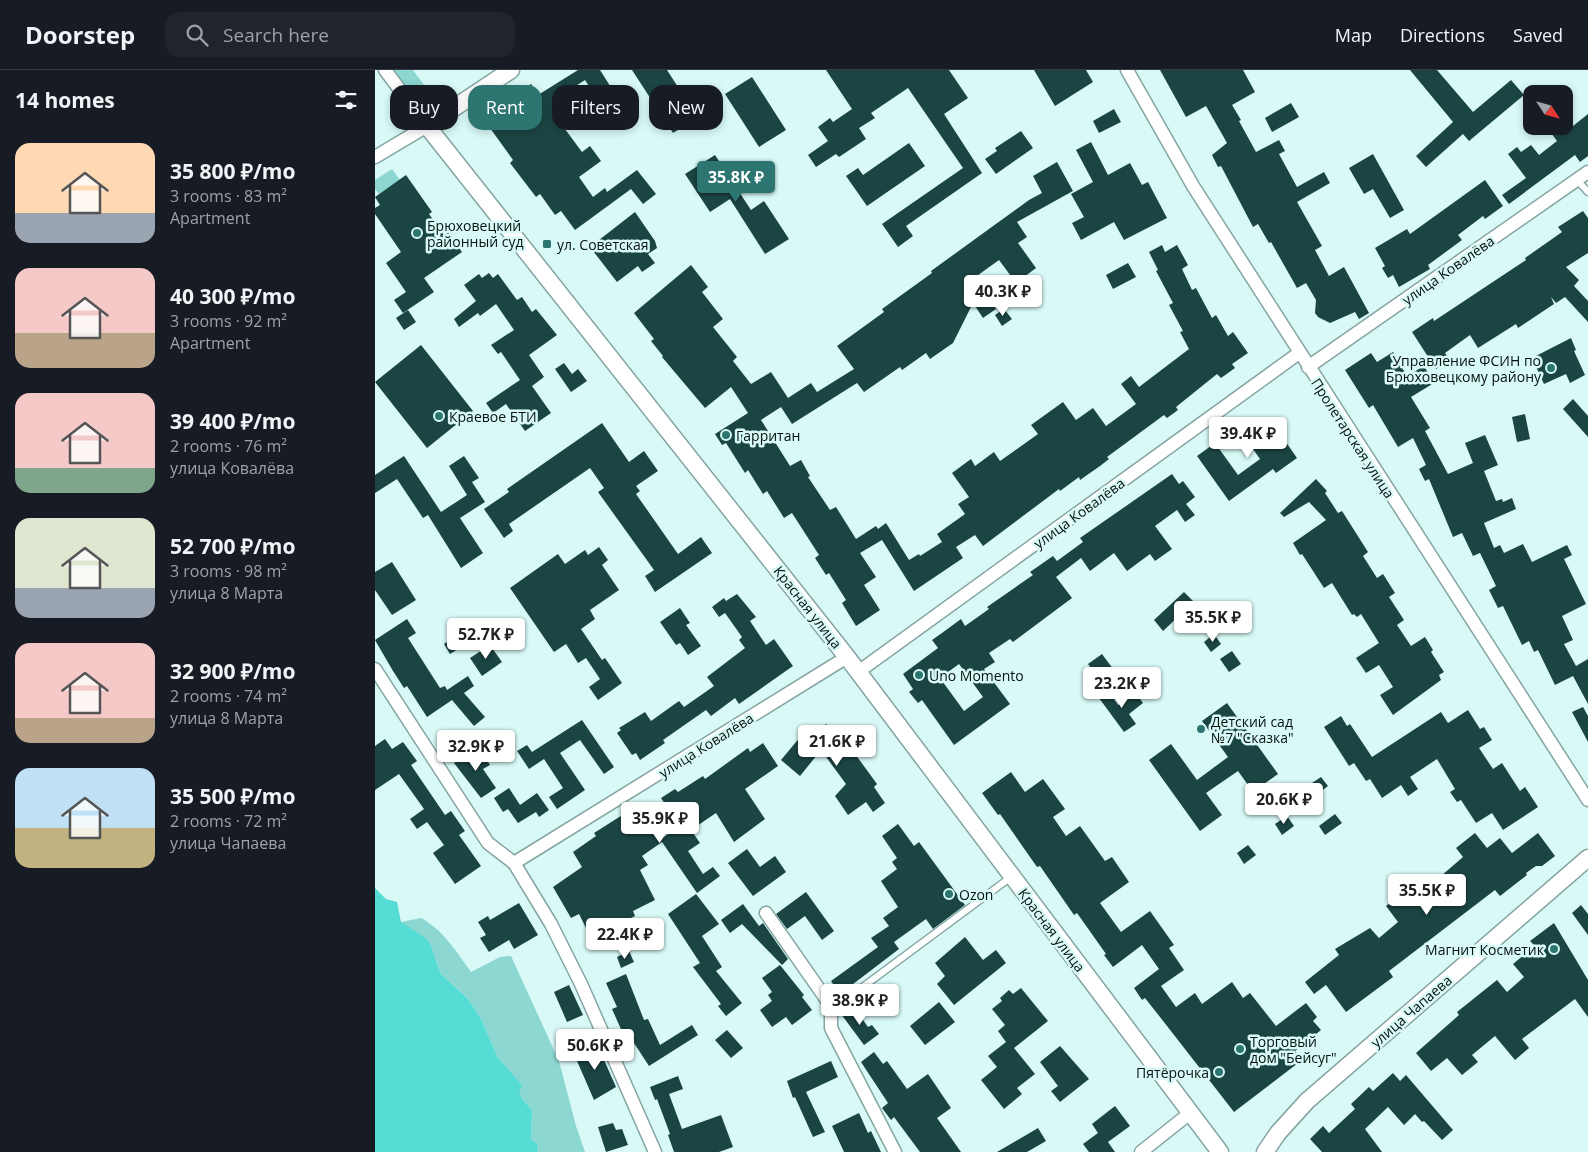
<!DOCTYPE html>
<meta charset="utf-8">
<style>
:root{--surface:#171b24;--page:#20242c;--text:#f1f3f6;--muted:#9ea1a6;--line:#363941;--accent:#2c7571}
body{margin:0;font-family:"Open Sans",sans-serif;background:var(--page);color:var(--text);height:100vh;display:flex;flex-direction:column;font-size:19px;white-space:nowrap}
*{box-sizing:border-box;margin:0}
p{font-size:16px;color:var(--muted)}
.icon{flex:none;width:28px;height:28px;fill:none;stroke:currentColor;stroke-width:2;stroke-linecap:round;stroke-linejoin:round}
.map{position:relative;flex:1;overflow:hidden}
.details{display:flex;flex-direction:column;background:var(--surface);width:375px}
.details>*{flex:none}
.top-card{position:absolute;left:15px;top:15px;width:475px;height:45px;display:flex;gap:10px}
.needle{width:32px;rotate:126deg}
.controls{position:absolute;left:1148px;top:15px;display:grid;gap:10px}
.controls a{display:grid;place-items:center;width:50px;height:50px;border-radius:10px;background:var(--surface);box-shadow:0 2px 8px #0003;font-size:25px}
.price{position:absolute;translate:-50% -42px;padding:0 11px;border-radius:5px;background:#fff;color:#222;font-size:16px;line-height:32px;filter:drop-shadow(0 1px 2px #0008)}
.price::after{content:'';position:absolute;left:50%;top:30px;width:15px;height:11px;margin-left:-8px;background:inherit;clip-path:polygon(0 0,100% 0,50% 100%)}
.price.selected{background:var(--accent);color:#fff}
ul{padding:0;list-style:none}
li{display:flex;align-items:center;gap:15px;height:125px;padding:0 15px}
li span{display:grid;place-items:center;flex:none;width:140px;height:100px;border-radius:15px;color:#555}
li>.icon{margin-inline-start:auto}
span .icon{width:60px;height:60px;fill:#fffc;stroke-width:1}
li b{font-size:21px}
h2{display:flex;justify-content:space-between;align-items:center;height:60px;padding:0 15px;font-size:21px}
.chip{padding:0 18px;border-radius:15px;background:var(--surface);box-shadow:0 2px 8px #0003;font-size:18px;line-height:45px}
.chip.selected{background:var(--accent);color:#fff}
header{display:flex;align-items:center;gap:30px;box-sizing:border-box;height:70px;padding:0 25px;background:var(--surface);border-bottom:1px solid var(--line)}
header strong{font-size:24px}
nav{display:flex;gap:28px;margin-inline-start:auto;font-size:18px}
.search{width:350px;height:45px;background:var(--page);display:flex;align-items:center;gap:12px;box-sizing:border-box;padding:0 18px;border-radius:15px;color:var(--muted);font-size:19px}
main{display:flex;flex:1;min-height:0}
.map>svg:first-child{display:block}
.green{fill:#8cd7d2}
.water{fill:#55dcd5}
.building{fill:#1b4543;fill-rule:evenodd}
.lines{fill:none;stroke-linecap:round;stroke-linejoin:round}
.service-casing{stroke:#85a5a2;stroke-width:9}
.minor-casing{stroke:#85a5a2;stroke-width:15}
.tertiary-casing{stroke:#85a5a2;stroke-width:19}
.service{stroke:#fff;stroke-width:6}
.minor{stroke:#fff;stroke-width:12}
.tertiary{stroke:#fff;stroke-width:16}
.poi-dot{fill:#2c7571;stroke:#d8f9f6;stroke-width:2}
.labels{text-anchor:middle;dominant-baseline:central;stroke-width:5;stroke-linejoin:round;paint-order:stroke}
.poi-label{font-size:14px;fill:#061111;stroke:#d8f9f6;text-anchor:start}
.street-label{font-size:14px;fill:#061111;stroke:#d8f9f6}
</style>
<header>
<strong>Doorstep</strong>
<div class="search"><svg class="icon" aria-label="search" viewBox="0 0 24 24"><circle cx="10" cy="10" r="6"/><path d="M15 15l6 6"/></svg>Search here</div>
<nav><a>Map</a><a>Directions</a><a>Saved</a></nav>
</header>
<main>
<section class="details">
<h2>14 homes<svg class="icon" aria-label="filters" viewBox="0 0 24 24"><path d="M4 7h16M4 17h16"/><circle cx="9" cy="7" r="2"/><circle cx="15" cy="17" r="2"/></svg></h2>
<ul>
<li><span style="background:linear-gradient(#ffd9b3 70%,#9aa5b1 0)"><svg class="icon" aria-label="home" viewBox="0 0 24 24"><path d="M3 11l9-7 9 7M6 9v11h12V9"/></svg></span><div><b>35 800 ₽/mo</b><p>3 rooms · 83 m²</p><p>Apartment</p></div></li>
<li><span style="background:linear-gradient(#f6c9c9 65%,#b9a48a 0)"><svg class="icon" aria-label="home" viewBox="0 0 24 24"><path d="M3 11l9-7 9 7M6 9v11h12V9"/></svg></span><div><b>40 300 ₽/mo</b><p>3 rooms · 92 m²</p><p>Apartment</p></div></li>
<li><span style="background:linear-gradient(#f6c9c9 75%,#7fa58c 0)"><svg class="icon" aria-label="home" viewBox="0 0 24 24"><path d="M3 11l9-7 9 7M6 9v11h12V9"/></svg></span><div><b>39 400 ₽/mo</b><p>2 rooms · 76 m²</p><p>улица Ковалёва</p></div></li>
<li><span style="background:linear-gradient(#dfe7d0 70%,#9aa5b1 0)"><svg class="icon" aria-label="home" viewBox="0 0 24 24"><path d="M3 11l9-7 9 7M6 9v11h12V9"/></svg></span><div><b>52 700 ₽/mo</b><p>3 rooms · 98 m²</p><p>улица 8 Марта</p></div></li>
<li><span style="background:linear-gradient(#f6c9c9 75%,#b9a48a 0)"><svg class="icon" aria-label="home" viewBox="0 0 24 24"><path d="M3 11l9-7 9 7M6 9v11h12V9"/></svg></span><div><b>32 900 ₽/mo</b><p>2 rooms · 74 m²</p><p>улица 8 Марта</p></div></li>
<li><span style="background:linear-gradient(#bfe0f5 60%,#c2b280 0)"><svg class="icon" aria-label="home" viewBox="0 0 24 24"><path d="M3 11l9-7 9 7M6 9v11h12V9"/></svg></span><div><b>35 500 ₽/mo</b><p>2 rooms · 72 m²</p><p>улица Чапаева</p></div></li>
</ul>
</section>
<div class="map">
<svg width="1213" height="1082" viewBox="0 0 1213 1082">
<rect width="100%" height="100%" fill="#d8f9f6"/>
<!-- green -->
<g class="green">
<polygon points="18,0 38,0 57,26 45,36"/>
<polygon points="17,99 25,110 4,124 0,119 0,110"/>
<path d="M 46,848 C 68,860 81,881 96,902 L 125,887 L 136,886 L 184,991 L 201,1056 L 210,1082 L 163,1082 L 162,1074 L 156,1069 L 157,1040 L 147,1029 L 143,1021 L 146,1015 L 123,988 L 106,949 L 93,929 L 66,904 L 61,890 L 26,852 Z"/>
</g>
<!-- water -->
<polygon class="water" points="0,818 11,829 22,832 26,852 49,867 55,874 66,904 93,929 106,949 123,988 147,1015 144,1021 147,1029 157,1040 156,1069 162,1074 163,1082 0,1082"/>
<!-- building -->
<g class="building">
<polygon points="203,0 225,0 242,27 246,24 252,34 230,48 223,37 226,35 210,10 182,28 196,48 187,55 207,82 215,76 226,91 204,107 218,127 230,118 232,122 262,100 281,124 268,134 256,119 200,160 186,141 180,145 165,124 161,127 135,93 138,90 115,58 125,52 121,47 135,37 131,31 156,14 163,25"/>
<polygon points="257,0 292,0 323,48 298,63"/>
<polygon points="451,0 574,0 593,28 569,44 607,103 531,156 538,166 523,177 507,154 588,98 533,18 496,43 500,48 484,58 491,69 464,87 461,84 441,97 433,85 453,71 443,57 455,48 458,52 477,39"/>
<polygon points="659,0 711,0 718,12 680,36"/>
<polygon points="785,0 868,0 880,22 857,35 866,50 864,51 881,82 904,70 910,81 904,84 922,117 949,102 955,113 922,132 947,176 940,180 954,206 969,197 994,243 984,249 980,242 955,253 943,247 940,243 941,230 931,213 922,218 896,172 894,173 883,154 878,157 846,96 843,97 837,85 852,73 831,36 811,47"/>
<polygon points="1035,0 1062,0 1098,42 1136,10 1149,25 1094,71 1088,64 1051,97 1041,86 1078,52"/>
<polygon points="377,7 411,60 384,77 350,24"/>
<polygon points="916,33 924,47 897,62 890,48"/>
<polygon points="739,39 746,52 724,63 718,51"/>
<polygon points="1213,44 1213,86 1205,92 1200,85 1134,134 1127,125 1151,108 1133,84 1142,77 1146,82 1156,75 1164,85 1182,71 1171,56 1189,56 1189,45 1198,56"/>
<polygon points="646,61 658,78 621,104 610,89 622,81 620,78"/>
<polygon points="716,72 733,105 755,93 767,115 773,112 792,148 749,170 739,152 706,170 697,153 709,147 696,124 718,112 701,80"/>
<polygon points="534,73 550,96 492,136 471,106 483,98 488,105"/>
<polygon points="998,84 1029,140 1015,148 998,119 989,124 974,98"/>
<polygon points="340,85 376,140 389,131 414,169 390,184 355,129 335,142 310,104"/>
<polygon points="682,92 698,121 642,152 652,167 643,173 661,198 641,213 624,190 599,208 621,239 608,248 598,233 578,273 555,289 551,283 527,300 525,297 489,322 482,313 417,354 406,337 386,350 415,396 426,390 435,406 433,407 455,440 461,437 481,469 501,456 503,459 511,453 534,490 544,484 545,486 567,472 562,464 590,444 583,434 594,427 577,403 596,389 600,396 619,382 625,391 663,364 656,355 688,332 701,350 718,338 731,356 761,334 746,314 756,306 764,317 814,279 805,262 808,261 794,235 798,233 781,201 783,200 774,182 787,175 790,182 802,175 813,195 807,199 817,220 821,218 837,248 841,245 853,266 858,262 873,283 857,294 860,298 846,308 842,304 801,337 803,340 792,348 789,345 732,387 734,389 725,396 705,410 704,407 685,421 684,419 608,476 600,465 581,477 588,488 539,521 507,470 485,483 501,507 489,515 505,540 481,556 467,533 471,530 454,503 451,505 440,488 444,485 417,443 409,448 392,421 388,424 373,400 370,403 351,373 347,375 340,364 373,343 356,317 330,338 287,287 288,286 276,271 279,269 259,243 316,195 333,217 327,222 348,249 338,257 362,287 358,291 376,314 396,302 413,328 436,313 442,322 479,299 462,276 509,242 507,239 557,203 556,201 654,130 667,123 658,106"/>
<polygon points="31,105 57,142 54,144 69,165 73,162 87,182 49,208 59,222 28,243 19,230 31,222 11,193 26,182 0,144 0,138 5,135 0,127"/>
<polygon points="1110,110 1128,136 1110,149 1108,146 1083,165 1087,170 1053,195 1055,199 1024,217 1018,205 1013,208 1007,198 1010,196 1000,178 1032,159 1035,164"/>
<polygon points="1208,141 1213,148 1213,183 1191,197 1204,210 1199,216 1213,231 1213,252 1190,227 1181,233 1176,227 1179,234 1143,258 1141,254 1103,278 1095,265 1070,283 1075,290 1061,299 1037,262 1058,248 1059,251 1151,190 1150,188 1187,162 1183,157"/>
<polygon points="260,142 280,171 282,178 273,184 280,193 267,202 263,196 242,212 215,177"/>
<polygon points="753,193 761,207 738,219 731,205"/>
<polygon points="114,203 118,208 123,204 142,230 147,227 157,242 161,239 182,265 154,285 169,307 157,316 176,343 150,361 131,334 118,343 111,333 145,310 126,282 123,284 116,275 139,260 121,234 105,246 103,243 84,257 79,249 101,231 89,215 104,204 107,208"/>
<polygon points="629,239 637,249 627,256 620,245"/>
<polygon points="33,240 41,252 29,260 21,248"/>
<polygon points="1196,268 1201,280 1199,281 1210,305 1195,313 1191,304 1169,314 1157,288"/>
<polygon points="46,275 98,341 52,378 0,312"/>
<polygon points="1018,282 1032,306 1049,296 1059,313 1036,327 1055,358 1050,361 1073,404 1098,393 1090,373 1110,365 1123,395 1109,401 1121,431 1127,429 1128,432 1137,428 1141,439 1109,453 1119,478 1125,475 1129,483 1148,474 1157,492 1192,475 1197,485 1189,489 1211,534 1187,546 1198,570 1189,574 1201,596 1213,589 1213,634 1198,606 1180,615 1163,580 1159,582 1154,571 1147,575 1128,536 1123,538 1114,520 1121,516 1105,483 1098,486 1087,463 1078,467 1054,409 1050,411 1044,399 1051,395 1038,368 1023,377 998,335 994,338 970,300 996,283 1002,292"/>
<polygon points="189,293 197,304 203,299 212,311 196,322 180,299"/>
<polygon points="1198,329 1213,346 1213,367 1188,339"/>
<polygon points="1150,344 1155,369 1142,372 1137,347"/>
<polygon points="879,347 885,355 890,352 904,371 908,368 922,388 901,403 898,399 854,431 822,386 840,373 863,405 885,389 863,358"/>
<polygon points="227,353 254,392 269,381 283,401 261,416 265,421 261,424 303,484 326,467 337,483 280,522 270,506 279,500 223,422 229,418 215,398 134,454 138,461 129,468 109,439 134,422 132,419"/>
<polygon points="29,386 66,442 92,425 74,396 89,386 104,408 97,412 110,432 85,448 108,483 86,498 53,445 48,448 22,409 0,423 0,405"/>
<path d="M 797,404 L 804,414 L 808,411 L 820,427 L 811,434 L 820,445 L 810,452 L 802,440 L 780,456 L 797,479 L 780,491 L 775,484 L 752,501 L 739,483 L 715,501 L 706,488 L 681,507 L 697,528 L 638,572 L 635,569 L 614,583 L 620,592 L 609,599 L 635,634 L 579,675 L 547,630 L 543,633 L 534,622 L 538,619 L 528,604 L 563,578 L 557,570 L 567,563 L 586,549 L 590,556 L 614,539 L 612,537 L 658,505 L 655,502 L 678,486 L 682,491 L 708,472 L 705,468 ZM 584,594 L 608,627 L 589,641 L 565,608 Z"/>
<polygon points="941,409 952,421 950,423 963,443 967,441 993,482 988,486 1002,508 1008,504 1020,523 1014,527 1029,550 1022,555 1036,576 1050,567 1058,580 1056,582 1069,602 1064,605 1066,610 1018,645 1005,625 1018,617 1004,595 991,603 981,588 1004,573 986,544 982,547 979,544 977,545 957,513 949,518 927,484 925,485 918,473 951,450 934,432 909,447 905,443"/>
<polygon points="224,477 233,490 227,495 244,520 215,540 220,549 206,559 227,590 230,588 247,613 223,630 214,617 225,609 211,588 203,593 191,574 179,582 135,518 183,484 190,494 210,480 213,485"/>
<polygon points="17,492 41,530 17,545 0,520 0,502"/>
<polygon points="809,522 819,532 788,561 779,550"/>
<polygon points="362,524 381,547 375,551 391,575 399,569 418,596 364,634 360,628 336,646 331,640 288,670 290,673 265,690 261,683 257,685 242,663 246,660 244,658 270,642 276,651 304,631 309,637 339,616 332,607 370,578 364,570 367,567 350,543 344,547 337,537 349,528 351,531"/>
<polygon points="305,538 315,553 311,555 326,576 313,585 305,573 301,575 285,552"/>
<polygon points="32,549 41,563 33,568 65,618 70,616 72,620 93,606 99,616 89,623 110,647 99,656 77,630 52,647 32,616 29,618 18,601 0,570"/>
<polygon points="87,562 94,572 75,584 69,574"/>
<polygon points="839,564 846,574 836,582 829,572"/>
<polygon points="115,575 127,592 107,606 95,588"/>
<polygon points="857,581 866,594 854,602 845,589"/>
<polygon points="727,584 741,603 727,613 713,594"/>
<polygon points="733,621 743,635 760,622 768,633 754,644 761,654 749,662 724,628"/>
<polygon points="852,633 903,704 878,722 863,701 831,723 847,745 825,761 774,690 796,674 822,710 853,687 827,651"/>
<polygon points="1208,637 1213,646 1213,672 1197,642"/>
<polygon points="1093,640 1105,659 1109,657 1117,670 1104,678 1118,699 1127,693 1145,721 1150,717 1163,737 1128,760 1117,743 1101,753 1086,730 1082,732 1075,722 1080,719 1062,689 1035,707 1043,719 1033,726 1026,715 1007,728 995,709 991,711 979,693 974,696 949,657 966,646 972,656 975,654 997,687 1066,642 1073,653"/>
<polygon points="207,650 239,697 229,704 205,670 185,683 210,720 182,739 174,727 188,718 169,689 154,699 142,681 152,675 157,682"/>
<polygon points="451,654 454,658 459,655 502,714 499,717 510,733 498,742 491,732 473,745 460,726 471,714 446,680 425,706 406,690 426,666 428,670"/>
<polygon points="10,669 17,679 28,672 42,691 36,695 70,745 76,741 90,761 84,765 106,796 80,814 58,783 69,775 52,752 42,759 35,749 49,739 24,704 0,720 0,676"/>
<polygon points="388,673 403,696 370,719 390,749 359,772 341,743 316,760 325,773 313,781 328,804 338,797 345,806 322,823 287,772 267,786 273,795 265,800 280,830 258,841 260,846 216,868 204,844 196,848 178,817 207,797 198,782 221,766 219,763 260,737 265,737 286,769 305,756 286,728 300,719 303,722 328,706 330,709 373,678 375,682"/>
<polygon points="104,677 115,695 108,699 121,718 106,728 79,693"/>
<polygon points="636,702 650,722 668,709 690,739 678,747 691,766 705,756 730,791 737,787 754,812 725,833 746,862 775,841 799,875 794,878 809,900 786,916 801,937 820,923 827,934 857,912 868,928 875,923 901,956 931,933 942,947 938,951 946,960 920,981 927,990 859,1042 785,947 770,928 767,930 759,918 784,899 767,875 738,897 729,885 731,884 702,843 699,845 665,796 662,797 625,744 623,745 607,723"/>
<polygon points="946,707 953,716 941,725 934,715"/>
<polygon points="134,718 145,735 162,723 174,740 164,747 161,742 143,753 133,739 128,742 119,728"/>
<polygon points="960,744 967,753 950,765 944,756"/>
<polygon points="912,746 919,756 907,765 900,754"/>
<polygon points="523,754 539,776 544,772 590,835 558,859 551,849 519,872 524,879 465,924 456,911 503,877 496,868 514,856 508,848 523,837 506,811 522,799 517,792 522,788 507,766"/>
<polygon points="1100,763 1112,778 1125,768 1137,783 1163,763 1180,786 1167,796 1161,796 1151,803 1152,805 1125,826 1120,820 1014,901 1018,907 971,942 951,915 939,924 930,912 964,885 960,879 995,858 1004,868 1023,852 1011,836 1028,823 1034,830 1066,806 1088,787 1081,778"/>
<polygon points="873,775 881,785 869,794 862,783"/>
<polygon points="372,779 385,797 400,786 411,802 378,826 353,793"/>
<polygon points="431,822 459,861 447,870 430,846 412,859 401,844"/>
<polygon points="321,824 344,854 327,866 347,897 341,901 367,933 351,946 343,936 346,934 318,897 325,893 293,844"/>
<polygon points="144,833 163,865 139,879 134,870 114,882 105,868 111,865 103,852 113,846 115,850"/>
<polygon points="368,834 384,856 388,853 413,889 407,895 367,854 355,863 346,850"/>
<polygon points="1206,835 1213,844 1213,865 1197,843"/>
<polygon points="1179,853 1213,910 1213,947 1200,929 1147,969 1154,978 1140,990 1120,966 1097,985 1103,992 1087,1005 1072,988 1056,1001 1041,983 1084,945 1082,942 1122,910 1132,922 1149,907 1138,894 1160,876 1155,871"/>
<polygon points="590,867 608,890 621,880 631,893 579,935 562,914 570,906 560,893"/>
<polygon points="254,881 259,892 246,898 242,887"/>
<polygon points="405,895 429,925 427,927 437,940 417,955 411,947 397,957 385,940 397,931 393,925 397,922 387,908"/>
<polygon points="251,904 269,950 273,949 285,975 317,955 323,965 274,996 259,973 253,975 237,939 242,937 231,913"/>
<polygon points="194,915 208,945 192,952 179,922"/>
<polygon points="646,918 673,951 639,978 660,1004 642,1018 647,1024 629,1039 606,1010 622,997 613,986 631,972 623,961 630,955 617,939 627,931 625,928 634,920 638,924"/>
<polygon points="564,932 580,952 550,975 535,956"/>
<polygon points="478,936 493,957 497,955 504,964 489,975 466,944"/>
<polygon points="352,960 368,978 356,988 340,970"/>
<polygon points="222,974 241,1017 219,1030 199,984"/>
<polygon points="685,976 714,1009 685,1032 676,1021 683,1016 665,992"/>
<polygon points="499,982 508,994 512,991 532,1019 553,1004 576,1038 562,1048 586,1082 545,1082 519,1047 516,1050 507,1038 513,1033 486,992"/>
<polygon points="456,991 463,1007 431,1022 450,1062 438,1067 420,1027 418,1028 412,1011"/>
<polygon points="1018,1003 1025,1011 1031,1005 1078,1060 1067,1070 1049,1051 1047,1052 1040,1044 1029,1055 1013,1037 990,1059 1007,1082 947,1082 935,1069 948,1056 954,1063 980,1039 976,1034 994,1017 998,1021"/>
<polygon points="303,1006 308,1019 294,1024 307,1059 346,1045 358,1077 344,1082 299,1082 293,1065 295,1064 282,1029 280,1030 275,1017"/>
<polygon points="740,1036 755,1056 733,1072 740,1082 714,1082 708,1074 723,1063 717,1054"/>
<polygon points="484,1043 493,1063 496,1061 506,1082 469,1082 457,1056"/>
<polygon points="238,1053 241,1060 247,1059 253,1075 231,1082 223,1057"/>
<polygon points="663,1058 671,1071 652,1082 622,1082"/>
</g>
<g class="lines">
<!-- service casing -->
<g class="service-casing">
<g id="service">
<polyline points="1202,110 1213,122"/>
<polyline points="458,939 636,807"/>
</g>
</g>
<!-- minor casing -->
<g class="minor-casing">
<g id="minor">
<polyline points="752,0 818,116 1213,730"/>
<polyline points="0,87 52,56 10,0"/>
<polyline points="933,297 1213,102"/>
<polyline points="0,599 113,773 139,793 176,854 206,914 280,1082"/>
<polyline points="483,602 924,283"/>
<polyline points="139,793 472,587"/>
<polyline points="391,843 458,939 456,947 456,958 520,1082"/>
<polyline points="766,1082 815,1043"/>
</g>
</g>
<!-- tertiary casing -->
<g class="tertiary-casing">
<g id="tertiary">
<polyline points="136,0 52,56 472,587 845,1082"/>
<polyline points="890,1082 903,1063 932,1031 1213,788"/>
</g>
</g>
<!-- service -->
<use href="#service" class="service"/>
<!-- minor -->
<use href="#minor" class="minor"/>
<!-- tertiary -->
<use href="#tertiary" class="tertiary"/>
</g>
<!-- markers -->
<g class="poi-dot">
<circle cx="42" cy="163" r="5"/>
<rect x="167" y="169" width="10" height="10" rx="2.5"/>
<circle cx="1176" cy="298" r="5"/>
<circle cx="64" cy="346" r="5"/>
<circle cx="351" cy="365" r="5"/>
<circle cx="544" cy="605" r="5"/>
<circle cx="826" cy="659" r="5"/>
<circle cx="574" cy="824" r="5"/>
<circle cx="1179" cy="879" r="5"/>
<circle cx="865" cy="979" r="5"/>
<circle cx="844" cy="1002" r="5"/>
</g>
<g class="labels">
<!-- poi labels -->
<g class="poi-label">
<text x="52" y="155">Брюховецкий<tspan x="52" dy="16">районный суд</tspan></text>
<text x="182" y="174">ул. Советская</text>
<text x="1166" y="290" text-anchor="end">Управление ФСИН по<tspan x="1166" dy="16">Брюховецкому району</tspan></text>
<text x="74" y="346">Краевое БТИ</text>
<text x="361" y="365">Гарритан</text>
<text x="554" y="605">Uno Momento</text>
<text x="836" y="651">Детский сад<tspan x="836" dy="16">№7 "Сказка"</tspan></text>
<text x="584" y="824">Ozon</text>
<text x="1169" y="879" text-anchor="end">Магнит Косметик</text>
<text x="875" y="971">Торговый<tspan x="875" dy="16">дом "Бейсуг"</tspan></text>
<text x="834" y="1002" text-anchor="end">Пятёрочка</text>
</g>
<!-- street labels -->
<g class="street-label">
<text transform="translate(1073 200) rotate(-35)">улица Ковалёва</text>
<text transform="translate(978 368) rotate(57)">Пролетарская улица</text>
<text transform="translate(704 443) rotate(-36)">улица Ковалёва</text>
<text transform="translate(433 537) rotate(52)">Красная улица</text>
<text transform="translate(331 675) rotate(-32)">улица Ковалёва</text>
<text transform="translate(677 860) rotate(53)">Красная улица</text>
<text transform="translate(1036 941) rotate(-41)">улица Чапаева</text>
</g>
</g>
</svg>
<div class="controls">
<a><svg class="needle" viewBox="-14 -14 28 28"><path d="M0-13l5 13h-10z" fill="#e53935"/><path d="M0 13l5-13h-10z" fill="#9ea1a6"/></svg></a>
</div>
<b class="price selected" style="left:361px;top:133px">35.8K ₽</b>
<b class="price" style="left:628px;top:247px">40.3K ₽</b>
<b class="price" style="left:873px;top:389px">39.4K ₽</b>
<b class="price" style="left:838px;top:573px">35.5K ₽</b>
<b class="price" style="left:111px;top:590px">52.7K ₽</b>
<b class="price" style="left:747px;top:639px">23.2K ₽</b>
<b class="price" style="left:462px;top:697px">21.6K ₽</b>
<b class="price" style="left:101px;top:702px">32.9K ₽</b>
<b class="price" style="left:909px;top:755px">20.6K ₽</b>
<b class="price" style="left:285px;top:774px">35.9K ₽</b>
<b class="price" style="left:1052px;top:846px">35.5K ₽</b>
<b class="price" style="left:250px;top:890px">22.4K ₽</b>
<b class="price" style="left:485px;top:956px">38.9K ₽</b>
<b class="price" style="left:220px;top:1001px">50.6K ₽</b>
<div class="top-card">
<a class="chip">Buy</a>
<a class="chip selected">Rent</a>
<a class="chip">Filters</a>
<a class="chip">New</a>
</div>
</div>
</main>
